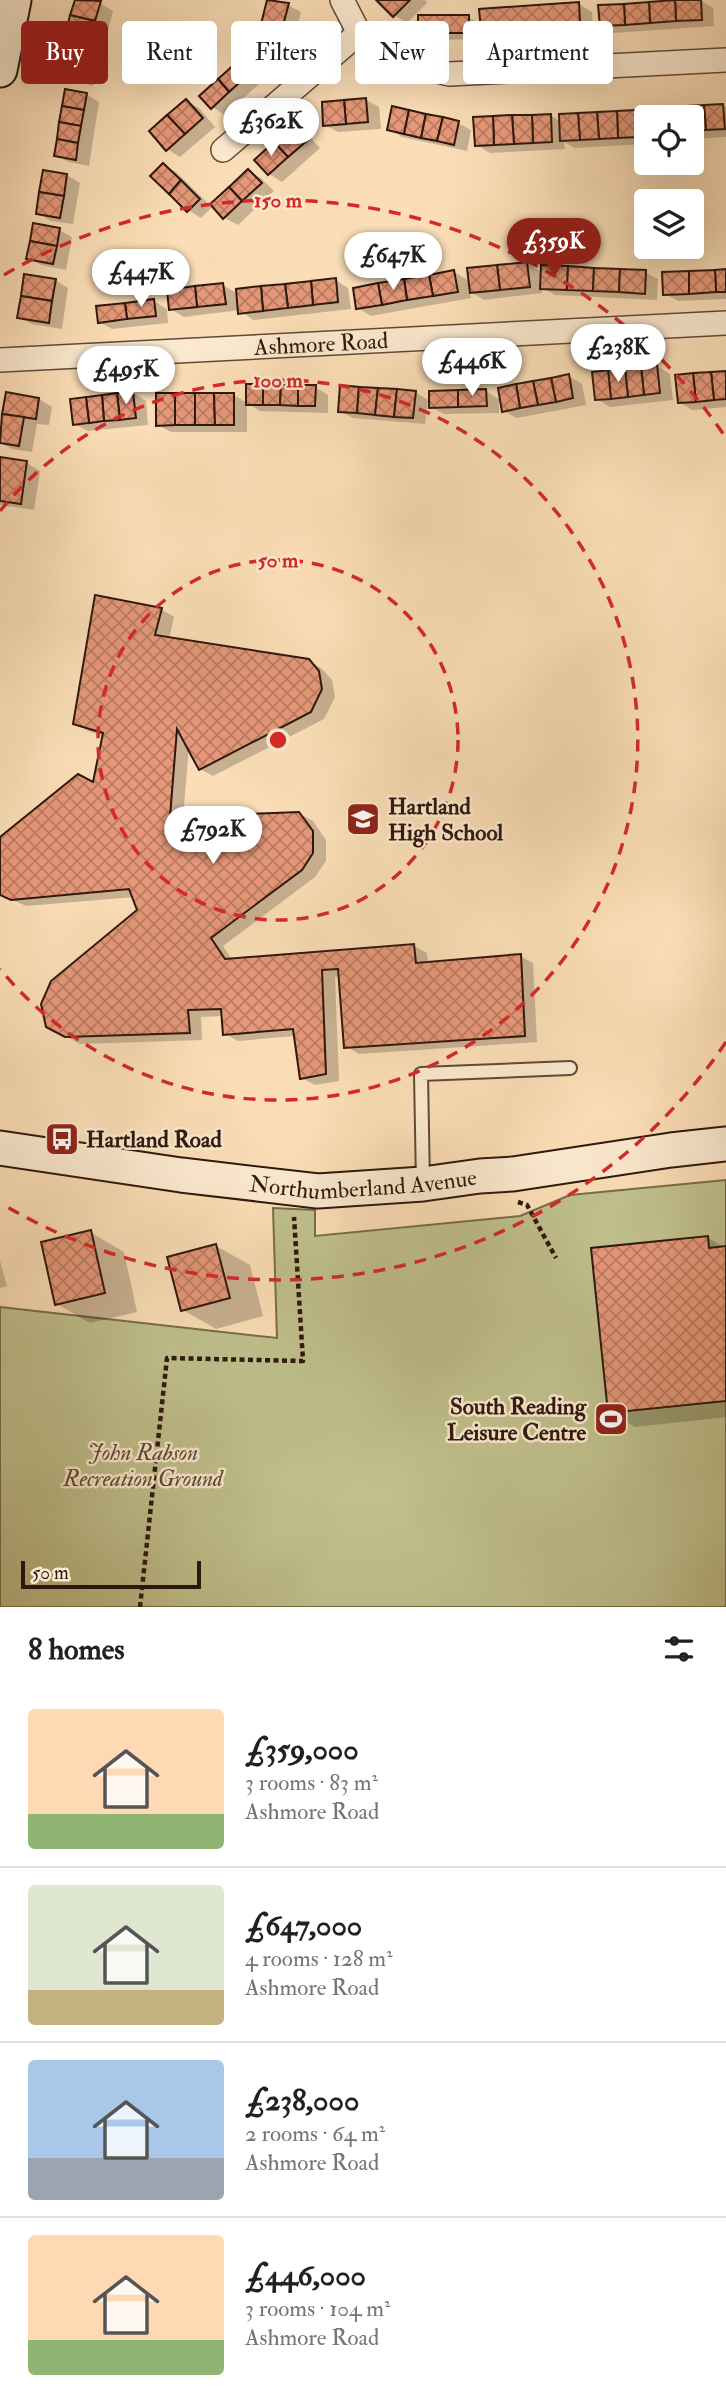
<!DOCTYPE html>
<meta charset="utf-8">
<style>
:root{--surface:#fff;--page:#f2f2f2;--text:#202124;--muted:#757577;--line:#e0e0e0;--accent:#8f2418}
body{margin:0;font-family:"IM FELL Double Pica",serif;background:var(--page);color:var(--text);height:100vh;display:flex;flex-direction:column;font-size:26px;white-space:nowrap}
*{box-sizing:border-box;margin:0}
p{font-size:23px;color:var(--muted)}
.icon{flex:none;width:38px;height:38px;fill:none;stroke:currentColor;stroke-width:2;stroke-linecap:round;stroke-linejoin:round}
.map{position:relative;height:1607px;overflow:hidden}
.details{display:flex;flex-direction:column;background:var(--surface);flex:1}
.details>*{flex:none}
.banner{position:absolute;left:21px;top:21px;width:684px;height:63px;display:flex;gap:14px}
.controls{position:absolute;left:634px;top:105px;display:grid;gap:14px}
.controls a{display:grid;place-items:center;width:70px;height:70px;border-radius:7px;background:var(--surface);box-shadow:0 7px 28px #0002;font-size:35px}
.scale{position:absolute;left:21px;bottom:18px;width:180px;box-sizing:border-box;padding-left:7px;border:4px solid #2e170c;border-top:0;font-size:19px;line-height:24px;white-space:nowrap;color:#2e170c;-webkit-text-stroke:5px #fcead0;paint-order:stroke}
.price{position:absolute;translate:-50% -60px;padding:0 16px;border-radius:24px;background:#fff;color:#222;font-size:23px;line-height:46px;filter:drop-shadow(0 2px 4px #0008)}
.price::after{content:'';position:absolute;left:50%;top:42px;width:21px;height:16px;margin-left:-10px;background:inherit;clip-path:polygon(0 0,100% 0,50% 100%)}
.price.on{background:var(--accent);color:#fff}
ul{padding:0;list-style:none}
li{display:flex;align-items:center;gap:21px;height:175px;padding:0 28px}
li+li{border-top:2px solid var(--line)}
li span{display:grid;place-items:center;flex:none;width:196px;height:140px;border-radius:7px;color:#555}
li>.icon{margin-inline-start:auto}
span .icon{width:84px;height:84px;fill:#fffc;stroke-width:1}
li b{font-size:30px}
h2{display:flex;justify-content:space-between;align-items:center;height:84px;padding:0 28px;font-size:30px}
.tag{padding:0 24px;border-radius:7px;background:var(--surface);box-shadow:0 7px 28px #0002;font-size:24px;line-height:63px}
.tag.on{background:var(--accent);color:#fff}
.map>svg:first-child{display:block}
.green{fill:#c0c18d;stroke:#776c4c;stroke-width:2}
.shadow{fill:#0003}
.building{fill:url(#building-cross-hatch);stroke:#2e170c;stroke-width:2}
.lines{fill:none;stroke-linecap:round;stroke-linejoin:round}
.lane-casing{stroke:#614937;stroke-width:16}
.street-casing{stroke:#614937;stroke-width:26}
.secondary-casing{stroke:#2e170c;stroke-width:37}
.path{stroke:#2e170c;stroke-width:4.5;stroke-dasharray:5 3.5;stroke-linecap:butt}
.lane{stroke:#fcead0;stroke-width:12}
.street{stroke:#fcead0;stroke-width:23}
.secondary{stroke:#fcead0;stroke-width:33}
.ring{fill:none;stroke:#d62828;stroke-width:3.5;stroke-dasharray:12 9}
.labels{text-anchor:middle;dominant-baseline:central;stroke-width:5;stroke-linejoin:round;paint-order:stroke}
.street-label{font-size:23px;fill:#2e170c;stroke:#fcead0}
.poi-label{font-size:23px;font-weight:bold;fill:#2e170c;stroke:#fcead0;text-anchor:start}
.park-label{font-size:23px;font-style:italic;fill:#5a4a33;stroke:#fcead0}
.centre{fill:#d62828;stroke:#fcead0;stroke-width:3.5}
.ring-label{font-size:21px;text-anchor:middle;font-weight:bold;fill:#d62828;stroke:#fcead0;stroke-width:5;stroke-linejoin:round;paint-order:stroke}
</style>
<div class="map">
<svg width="726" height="1607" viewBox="0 0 726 1607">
<defs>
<pattern id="building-cross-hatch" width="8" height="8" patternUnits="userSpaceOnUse" patternTransform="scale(1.75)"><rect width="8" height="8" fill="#e69879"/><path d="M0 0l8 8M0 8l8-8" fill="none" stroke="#bb7b62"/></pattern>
</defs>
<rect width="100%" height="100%" fill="#fbdeb7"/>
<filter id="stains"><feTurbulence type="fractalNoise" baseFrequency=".00286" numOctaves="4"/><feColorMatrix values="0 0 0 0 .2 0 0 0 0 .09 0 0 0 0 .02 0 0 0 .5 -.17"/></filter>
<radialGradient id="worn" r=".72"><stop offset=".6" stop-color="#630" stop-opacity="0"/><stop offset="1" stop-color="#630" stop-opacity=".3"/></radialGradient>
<!-- green -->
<polygon class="green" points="726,1180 726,1607 0,1607 0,1307 277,1338 273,1208 315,1210 315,1236 520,1216 570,1195"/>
<!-- shadow -->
<g class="shadow">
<polygon points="76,0 100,3 113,11 93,86 70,80 57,73"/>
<polygon points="268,0 288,5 301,12 289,62 269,57 256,49"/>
<polygon points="378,0 425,0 427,3 407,23 394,15"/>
<polygon points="700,0 713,8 714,26 614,33 601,25"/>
<polygon points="579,4 592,12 593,30 496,37 482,29 482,39 433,40 420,32 468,17 482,25"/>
<polygon points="237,64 250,72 260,83 225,115 212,107"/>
<polygon points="86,94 99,102 89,166 69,162 55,155"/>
<polygon points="366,100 379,107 381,129 338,132 325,125"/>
<polygon points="186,101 199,108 215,127 180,157 167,149"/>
<polygon points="723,105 726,107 726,137 691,139 691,117 651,117 651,110"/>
<polygon points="636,111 646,117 646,144 575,148 564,142 565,149 490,153 477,145 550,115 561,122"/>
<polygon points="458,123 471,130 467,151 402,137 389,129"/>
<polygon points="294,126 307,134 320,148 282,182 269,174"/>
<polygon points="163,165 176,172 211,206 248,171 261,178 274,191 238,225 225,218 213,206 201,218 188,210"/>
<polygon points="67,175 80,183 73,224 51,221 38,213"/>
<polygon points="59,230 72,237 66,270 41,265 28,258"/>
<polygon points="527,263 543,273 645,272 658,279 657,300 555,295 542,288 542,293 484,300 469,291 471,298 371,316 358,308 454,272 470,281"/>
<polygon points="726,271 726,299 678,301 665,294"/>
<polygon points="55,280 68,288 62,329 32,324 19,317"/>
<polygon points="335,280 348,288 351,309 253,320 240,310 184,317 171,309 223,285 238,294"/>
<polygon points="154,301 167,309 168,323 112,329 99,322"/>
<polygon points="657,366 670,374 673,400 610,407 597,399"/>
<polygon points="726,372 726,407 692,410 679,402"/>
<polygon points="569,376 582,384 586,405 517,418 504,411"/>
<polygon points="315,387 328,395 328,413 260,411 247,403 247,432 171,432 158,425 234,395 247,403"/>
<polygon points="486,391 499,399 499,413 444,414 431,407"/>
<polygon points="415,392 428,400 425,424 353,418 340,411"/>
<polygon points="133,393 146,401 148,425 88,431 74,424"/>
<polygon points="7,394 39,399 52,407 49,425 37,424 32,452 12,449 0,442"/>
<polygon points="0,459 27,463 40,471 34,510 0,505"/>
<polygon points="161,609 174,617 169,639 309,661 322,669 332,680 335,697 324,719 213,776 200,769 189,747 183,818 299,813 313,821 326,840 326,861 315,877 223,946 232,960 414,946 427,953 428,964 520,956 533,963 537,1042 359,1054 346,1046 340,976 335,977 339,1081 315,1085 302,1078 295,1036 238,1041 225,1034 223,1016 201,1017 202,1040 80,1044 47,1026 140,911 134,897 26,906 0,894 0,839 94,784 104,736 88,731 75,723"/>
<polygon points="90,1232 124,1252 137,1312 90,1323 57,1304"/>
<polygon points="708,1238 726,1248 726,1417 635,1427 610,1412"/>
<polygon points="216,1246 250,1265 263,1316 216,1329 183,1310"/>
<polygon points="0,1261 7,1286 0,1288"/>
</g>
<!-- building -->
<g class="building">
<polygon points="75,0 101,1 95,21 70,15"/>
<polygon points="267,0 289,3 282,29 261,24"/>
<polygon points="376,0 410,0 393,17"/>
<polygon points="675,0 701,0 702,20 676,21"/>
<polygon points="675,0 676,21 650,23 649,2"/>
<polygon points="579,2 580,24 481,30 479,9"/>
<polygon points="649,2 650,23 625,25 624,4"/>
<polygon points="624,4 625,25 600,26 598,5"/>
<polygon points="70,15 95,21 90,41 66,34"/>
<rect x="418" y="15" width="51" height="18"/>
<polygon points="261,24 282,29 276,56 254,50"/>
<polygon points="66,34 90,41 85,60 61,54"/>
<polygon points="61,54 85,60 80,80 55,73"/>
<polygon points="237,62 248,75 229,92 218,79"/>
<polygon points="218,79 229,92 211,109 199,96"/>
<polygon points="65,89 87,93 84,110 62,106"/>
<polygon points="366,98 368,122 346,124 344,100"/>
<polygon points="186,99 203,118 185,134 167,115"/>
<polygon points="344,100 346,124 323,126 322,102"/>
<polygon points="723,104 725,129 706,130 704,105"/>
<polygon points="704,105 706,130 691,132 691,117 687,117 686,106"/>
<polygon points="62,106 84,110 81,126 59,122"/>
<polygon points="392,106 409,110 404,134 387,130"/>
<polygon points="686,106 687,117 668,117 667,107"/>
<polygon points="667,107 668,117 649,117 649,109"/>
<polygon points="409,110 426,114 421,138 404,134"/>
<polygon points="636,110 638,137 618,138 617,111"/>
<polygon points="617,111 618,138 599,139 597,112"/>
<polygon points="597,112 599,139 580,140 578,113"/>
<polygon points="578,113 580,140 560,141 559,114"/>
<polygon points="426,114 443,117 437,141 421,138"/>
<polygon points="551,114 552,142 533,143 532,115"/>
<polygon points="167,115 185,134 166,151 149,131"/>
<polygon points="512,115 532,115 533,143 514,144"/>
<polygon points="512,115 514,144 494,145 493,116"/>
<polygon points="493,116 494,145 475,146 473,117"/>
<polygon points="443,117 459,121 454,145 437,141"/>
<polygon points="59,122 81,126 78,143 57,139"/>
<polygon points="294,124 308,140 288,157 274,142"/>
<polygon points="57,139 78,143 76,160 54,156"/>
<polygon points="274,142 288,157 268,175 254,160"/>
<polygon points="163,163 181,180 169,194 150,176"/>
<polygon points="248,169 262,183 242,201 229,187"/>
<polygon points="43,170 67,174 64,196 39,192"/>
<polygon points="181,180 200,199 187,212 169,194"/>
<polygon points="229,187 242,201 223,219 210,204"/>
<polygon points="39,192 64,196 60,218 36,214"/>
<polygon points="33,223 60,228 57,246 30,241"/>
<polygon points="30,241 57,246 53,264 26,259"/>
<polygon points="527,262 530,287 500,290 497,265"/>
<polygon points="497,265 500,290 470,293 467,268"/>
<polygon points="541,265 568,266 567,290 540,289"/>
<polygon points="568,266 594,268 593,291 567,290"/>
<polygon points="594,268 620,269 619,292 593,291"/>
<polygon points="620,269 646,270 645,294 619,292"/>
<polygon points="726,269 726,292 716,292 715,270"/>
<polygon points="454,270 458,292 433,296 429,275"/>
<polygon points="715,270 716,292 689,294 689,271"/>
<polygon points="689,271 689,294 663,295 662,272"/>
<polygon points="24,274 56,279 52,301 21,296"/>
<polygon points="429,275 433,296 407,300 404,279"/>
<polygon points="336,278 338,302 313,305 311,281"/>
<polygon points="404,279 407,300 382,305 378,283"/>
<polygon points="311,281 313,305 288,308 285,284"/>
<polygon points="223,283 226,304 197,307 195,286"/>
<polygon points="378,283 382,305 356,309 353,288"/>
<polygon points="285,284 288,308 263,311 261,286"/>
<polygon points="195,286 197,307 169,310 167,290"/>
<polygon points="261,286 263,311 238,314 236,289"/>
<polygon points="21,296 52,301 49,323 17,318"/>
<polygon points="154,299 156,316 127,319 125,303"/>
<polygon points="125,303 127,319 98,323 96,306"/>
<polygon points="657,364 660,393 644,395 641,366"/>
<polygon points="641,366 644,395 628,397 625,368"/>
<polygon points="625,368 628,397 611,399 608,370"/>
<polygon points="608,370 611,399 595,400 592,372"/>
<polygon points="726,371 726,399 714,400 711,372"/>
<polygon points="711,372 714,400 696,402 693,373"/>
<polygon points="693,373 696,402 678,403 675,375"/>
<polygon points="569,374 573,398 556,402 551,378"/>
<polygon points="551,378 556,402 538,405 533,381"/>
<polygon points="533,381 538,405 520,408 516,384"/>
<rect x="246" y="384" width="17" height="21"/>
<polygon points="263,384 281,385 280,405 263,405"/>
<polygon points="516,384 520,408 502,412 498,388"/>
<polygon points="281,385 298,385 298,406 280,405"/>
<polygon points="298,385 316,385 315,406 298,406"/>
<polygon points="340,385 359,387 357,413 338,412"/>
<polygon points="359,387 378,388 375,415 357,413"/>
<polygon points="378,388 397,389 394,417 375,415"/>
<polygon points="397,389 416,391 413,418 394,417"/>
<polygon points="486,389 487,406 458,407 458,390"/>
<polygon points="458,390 458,407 429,408 429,391"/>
<polygon points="6,392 39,398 36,419 2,414"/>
<polygon points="133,392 136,418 120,420 117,393"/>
<polygon points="117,393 120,420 104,421 102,395"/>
<polygon points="156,393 175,393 175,425 156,426"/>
<rect x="175" y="393" width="20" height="32"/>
<polygon points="195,393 214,393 215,425 195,425"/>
<polygon points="214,393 234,393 234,425 215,425"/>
<polygon points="102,395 104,421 89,423 86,397"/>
<polygon points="86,397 89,423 73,425 70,399"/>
<polygon points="2,414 24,417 19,446 0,443"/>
<polygon points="0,457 27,461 21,504 0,501"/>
<polygon points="95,595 162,608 155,635 309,659 319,671 322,689 311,712 199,770 177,729 170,817 299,812 313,831 313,853 302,870 211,938 225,959 414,944 416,963 521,954 525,1036 344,1048 338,969 322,970 326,1074 300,1079 293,1029 223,1035 221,1009 188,1010 190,1033 65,1037 46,1027 41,1004 51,981 137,910 129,889 11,900 0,895 0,837 78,774 93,782 103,733 73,724"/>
<polygon points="91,1230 105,1293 55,1305 41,1242"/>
<polygon points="708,1236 709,1248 726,1246 726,1401 608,1413 591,1248"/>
<polygon points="216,1244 230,1298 181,1311 167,1257"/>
</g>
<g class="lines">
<!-- lane casing -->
<g class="lane-casing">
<polyline id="lane" points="423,1184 421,1074 570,1068"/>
</g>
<!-- street casing -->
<g class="street-casing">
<g id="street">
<polyline points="342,0 359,33 401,62 449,74 726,60"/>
<polyline points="223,150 359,33"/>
<polyline points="0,360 726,323"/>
</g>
</g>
<!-- secondary casing -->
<g class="secondary-casing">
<g id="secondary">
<polyline points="0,70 14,0"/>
<path id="s1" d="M 0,1148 L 181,1175 L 318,1191 L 423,1184 L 480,1176 L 513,1174 L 671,1150 L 726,1144"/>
</g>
</g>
<!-- path -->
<g class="path">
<polyline points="518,1202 527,1205 556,1258"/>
<polyline points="140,1607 167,1358 303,1361 294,1217"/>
</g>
<!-- lane -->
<use href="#lane" class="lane"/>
<!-- street -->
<use href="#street" class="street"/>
<!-- secondary -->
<use href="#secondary" class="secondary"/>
</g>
<!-- distance rings -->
<g class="ring">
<circle cx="278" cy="740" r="180"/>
<path d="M0 511A360 360 0 1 1 0 969"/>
<path d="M726 1042A540 540 0 0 1 4 1205M4 275A540 540 0 0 1 726 438"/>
</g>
<!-- icons -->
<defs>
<g id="school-square" transform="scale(1.75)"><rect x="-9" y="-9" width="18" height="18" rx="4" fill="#8f2418" stroke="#fcead0"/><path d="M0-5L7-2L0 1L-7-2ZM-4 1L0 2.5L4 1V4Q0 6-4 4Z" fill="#fff"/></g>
<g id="bus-square" transform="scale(1.75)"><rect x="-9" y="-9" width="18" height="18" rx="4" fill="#8f2418" stroke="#fcead0"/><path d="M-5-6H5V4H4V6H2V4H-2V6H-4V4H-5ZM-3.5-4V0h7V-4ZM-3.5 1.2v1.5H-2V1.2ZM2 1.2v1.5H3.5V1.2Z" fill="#fff"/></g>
<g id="stadium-square" transform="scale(1.75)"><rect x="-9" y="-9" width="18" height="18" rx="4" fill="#8f2418" stroke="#fcead0"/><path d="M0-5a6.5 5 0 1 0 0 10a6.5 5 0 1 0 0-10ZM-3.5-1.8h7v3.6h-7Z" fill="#fff"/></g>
</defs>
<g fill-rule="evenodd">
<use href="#school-square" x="363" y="819"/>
<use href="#bus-square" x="62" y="1139"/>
<use href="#stadium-square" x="611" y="1419"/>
</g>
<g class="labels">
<!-- street labels -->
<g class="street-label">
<text transform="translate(321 344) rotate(-3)">Ashmore Road</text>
<text stroke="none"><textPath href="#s1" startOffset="366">Northumberland Avenue</textPath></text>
</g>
<!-- poi labels -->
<g class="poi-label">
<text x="388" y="806">Hartland<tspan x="388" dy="26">High School</tspan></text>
<text x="86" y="1139">Hartland Road</text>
<text x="586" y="1406" text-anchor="end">South Reading<tspan x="586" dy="26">Leisure Centre</tspan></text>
</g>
<!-- park labels -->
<g class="park-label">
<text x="143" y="1452">John Rabson<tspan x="143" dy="26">Recreation Ground</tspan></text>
</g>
</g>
<circle cx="278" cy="740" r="10" class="centre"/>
<g class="ring-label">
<text x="278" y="207">150 m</text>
<text x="278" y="387">100 m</text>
<text x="278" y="567">50 m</text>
</g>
<rect width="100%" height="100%" filter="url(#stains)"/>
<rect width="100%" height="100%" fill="url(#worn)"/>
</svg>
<div class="controls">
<a><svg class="icon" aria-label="locate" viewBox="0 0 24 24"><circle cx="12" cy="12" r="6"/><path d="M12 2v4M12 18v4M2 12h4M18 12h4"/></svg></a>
<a><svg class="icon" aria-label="layers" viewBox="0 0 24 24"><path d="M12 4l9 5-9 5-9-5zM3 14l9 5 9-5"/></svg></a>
</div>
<div class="scale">50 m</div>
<b class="price" style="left:271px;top:158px">£362K</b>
<b class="price on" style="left:554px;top:278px">£359K</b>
<b class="price" style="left:393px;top:292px">£647K</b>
<b class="price" style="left:141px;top:309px">£447K</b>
<b class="price" style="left:618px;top:384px">£238K</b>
<b class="price" style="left:472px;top:398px">£446K</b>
<b class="price" style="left:126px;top:406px">£495K</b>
<b class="price" style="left:213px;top:866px">£792K</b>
<div class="banner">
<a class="tag on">Buy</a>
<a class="tag">Rent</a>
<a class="tag">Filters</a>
<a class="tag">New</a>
<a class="tag">Apartment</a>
</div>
</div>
<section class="details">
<h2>8 homes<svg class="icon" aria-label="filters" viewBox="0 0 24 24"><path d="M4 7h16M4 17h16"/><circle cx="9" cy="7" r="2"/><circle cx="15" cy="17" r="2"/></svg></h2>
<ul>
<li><span style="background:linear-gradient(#ffd9b3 75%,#8fb573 0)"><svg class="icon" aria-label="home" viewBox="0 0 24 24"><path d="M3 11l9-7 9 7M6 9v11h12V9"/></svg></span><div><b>£359,000</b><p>3 rooms · 83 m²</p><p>Ashmore Road</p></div></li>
<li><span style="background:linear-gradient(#dfe7d0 75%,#c2b280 0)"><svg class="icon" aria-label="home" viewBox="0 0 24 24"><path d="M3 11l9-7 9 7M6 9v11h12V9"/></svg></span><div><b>£647,000</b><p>4 rooms · 128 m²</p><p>Ashmore Road</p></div></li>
<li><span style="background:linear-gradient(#a9c7e8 70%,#9aa5b1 0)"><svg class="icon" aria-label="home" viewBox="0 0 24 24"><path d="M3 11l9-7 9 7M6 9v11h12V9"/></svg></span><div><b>£238,000</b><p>2 rooms · 64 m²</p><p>Ashmore Road</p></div></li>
<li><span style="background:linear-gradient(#ffd9b3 75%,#8fb573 0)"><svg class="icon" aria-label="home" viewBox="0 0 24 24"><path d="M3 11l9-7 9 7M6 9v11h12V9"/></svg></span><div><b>£446,000</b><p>3 rooms · 104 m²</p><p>Ashmore Road</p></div></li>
</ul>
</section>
